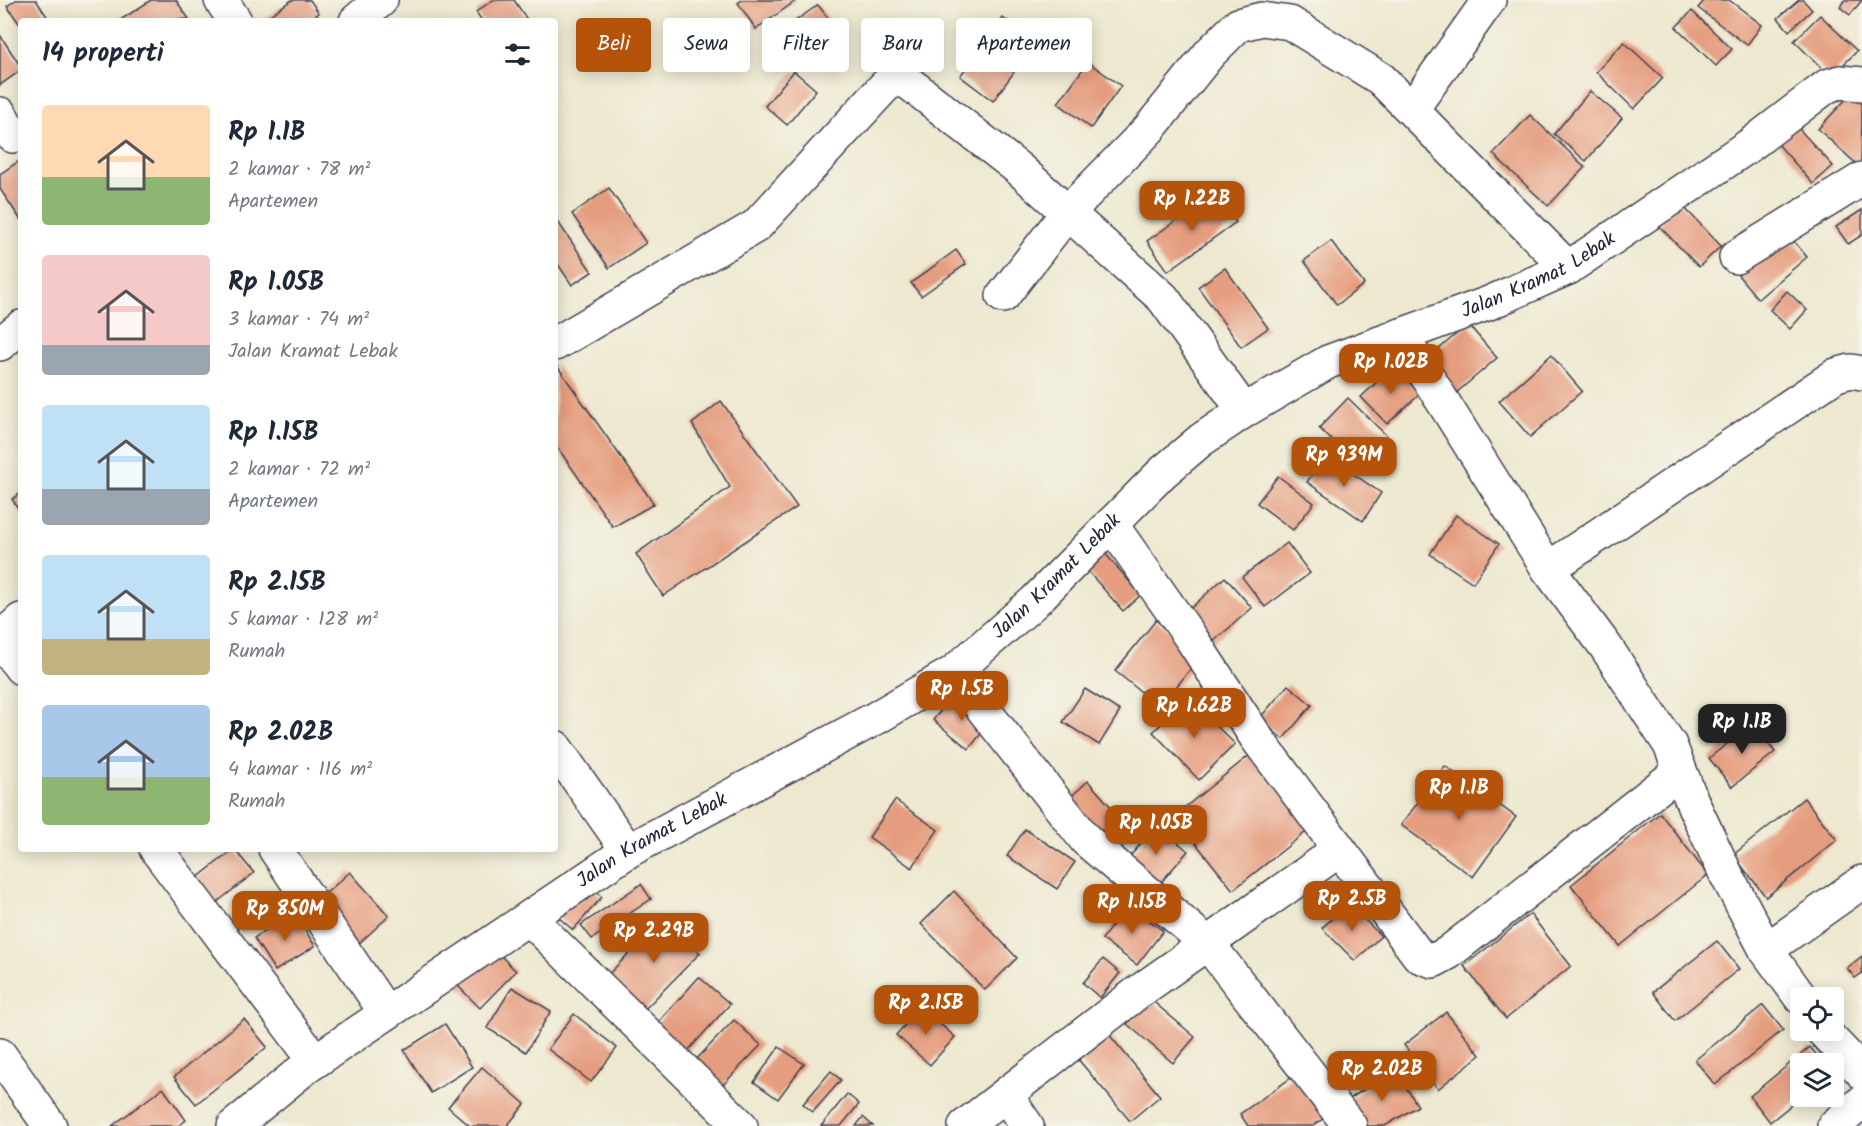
<!DOCTYPE html>
<html lang="id">
<meta charset="utf-8">
<style>
:root{--surface:#fff;--page:#f6f6f7;--text:#1f2937;--muted:#747a83;--accent:#b45309}
body{margin:0;font-family:Kalam,sans-serif;background:var(--page);color:var(--text);height:100vh;display:flex;flex-direction:column;font-size:22px;white-space:nowrap}
*{box-sizing:border-box;margin:0}
p{font-size:20px;color:var(--muted)}
.icon{flex:none;width:33px;height:33px;fill:none;stroke:currentColor;stroke-width:2;stroke-linecap:round;stroke-linejoin:round}
.map{position:relative;flex:1;overflow:hidden}
.drawer{position:absolute;left:18px;top:18px;width:540px;height:834px;display:flex;flex-direction:column;background:var(--surface);border-radius:6px;box-shadow:0 3px 15px #0003}
.drawer>*{flex:none}
.top-card{position:absolute;left:576px;top:18px;width:570px;height:54px;display:flex;gap:12px}
.tools{position:absolute;left:1790px;top:987px;display:grid;gap:12px}
.tools a{display:grid;place-items:center;width:54px;height:54px;border-radius:6px;background:var(--surface);box-shadow:0 3px 15px #0003;font-size:30px}
.price{position:absolute;translate:-50% -51px;padding:0 14px;border-radius:12px;background:var(--accent);color:#fff;font-size:20px;line-height:39px;filter:drop-shadow(0 2px 3px #0008)}
.price::after{content:'';position:absolute;left:50%;top:36px;width:18px;height:14px;margin-left:-9px;background:inherit;clip-path:polygon(0 0,100% 0,50% 100%)}
.price.on{background:#222;color:#fff}
ul{padding:0;list-style:none}
li{display:flex;align-items:center;gap:18px;height:150px;padding:0 24px}
li span{display:grid;place-items:center;flex:none;width:168px;height:120px;border-radius:6px;color:#555}
li>.icon{margin-inline-start:auto}
span .icon{width:72px;height:72px;fill:#fffc;stroke-width:1}
li b{font-size:26px}
h2{display:flex;justify-content:space-between;align-items:center;height:72px;padding:0 24px;font-size:26px}
.chip{padding:0 21px;border-radius:6px;background:var(--surface);box-shadow:0 3px 15px #0003;font-size:21px;line-height:54px}
.chip.on{background:var(--accent);color:#fff}
.map>svg:first-child{display:block}
.building{fill:#e59d7f}
.lines{fill:none;stroke-linecap:round;stroke-linejoin:round}
.minor-casing{stroke:#404051;stroke-width:36}
.minor{stroke:#fff;stroke-width:33}
.labels{text-anchor:middle;dominant-baseline:central;stroke-width:6;stroke-linejoin:round;paint-order:stroke}
.street-label{font-size:20px;fill:#22223b;stroke:#f7f3e8}
</style>
<div class="map">
<svg width="1862" height="1126" viewBox="0 0 1862 1126">
<rect width="100%" height="100%" fill="#f7f3e8"/>
<filter id="ink" filterUnits="userSpaceOnUse"><feTurbulence type="fractalNoise" baseFrequency=".0167" numOctaves="2"/><feDisplacementMap in="SourceGraphic" scale="12" xChannelSelector="R" yChannelSelector="G"/><feConvolveMatrix kernelMatrix="1 2 1 2 8 2 1 2 1" color-interpolation-filters="sRGB"/></filter>
<filter id="wash" filterUnits="userSpaceOnUse"><feTurbulence type="fractalNoise" baseFrequency=".008" numOctaves="4" result="noise"/><feDisplacementMap in="SourceGraphic" scale="24" xChannelSelector="R" yChannelSelector="G"/><feGaussianBlur stdDeviation="1.35" result="paint"/><feColorMatrix in="noise" values="0 0 0 0 0 0 0 0 0 0 0 0 0 0 0 0 0 1.4 0 .05"/><feComposite in="paint" operator="in"/></filter>
<g filter="url(#wash)">
<rect width="100%" height="100%" fill="#ede8cf"/>
<g id="blocks">
<!-- building -->
<g class="building">
<polygon points="16,0 36,0 50,21 21,21 21,26 7,6"/>
<polygon points="151,0 176,0 189,19 119,21"/>
<polygon points="292,0 310,0 319,13 307,21 261,21"/>
<polygon points="493,0 514,0 528,21 482,21 476,12"/>
<polygon points="742,0 797,0 756,29 738,3"/>
<polygon points="1705,0 1729,0 1762,25 1747,45 1698,8"/>
<polygon points="1799,0 1803,0 1812,10 1789,31 1778,18"/>
<polygon points="1845,0 1862,0 1850,15 1840,7"/>
<polygon points="818,5 829,19 791,46 781,31"/>
<polygon points="1692,11 1732,49 1716,66 1676,27"/>
<polygon points="1820,15 1857,51 1831,77 1794,41"/>
<polygon points="1003,18 1036,42 993,101 960,76"/>
<polygon points="0,35 21,67 21,70 0,85"/>
<polygon points="1624,42 1663,78 1634,109 1596,72"/>
<polygon points="1088,62 1121,86 1091,128 1058,103"/>
<polygon points="794,71 816,90 787,125 765,106"/>
<polygon points="1590,91 1622,118 1586,161 1554,134"/>
<polygon points="1851,94 1862,104 1861,168 1818,129"/>
<polygon points="1530,115 1585,167 1548,206 1493,154"/>
<polygon points="1789,118 1833,166 1813,184 1770,135"/>
<polygon points="21,160 21,220 0,189 0,174"/>
<polygon points="609,188 646,243 609,268 572,214"/>
<polygon points="1216,193 1236,222 1168,271 1147,241"/>
<polygon points="1680,203 1721,246 1699,267 1658,225"/>
<polygon points="1862,210 1862,235 1848,244 1836,227"/>
<polygon points="558,222 592,272 572,285 555,260 555,224"/>
<polygon points="1787,233 1807,257 1758,299 1738,275"/>
<polygon points="1331,241 1364,284 1337,305 1304,261"/>
<polygon points="956,250 966,264 921,296 911,283"/>
<polygon points="1225,268 1268,328 1241,347 1198,287"/>
<polygon points="1787,291 1807,310 1790,329 1770,310"/>
<polygon points="1468,324 1497,358 1455,394 1426,360"/>
<polygon points="1551,355 1582,391 1530,437 1499,401"/>
<polygon points="555,363 654,504 613,527 555,444"/>
<polygon points="1394,366 1420,394 1387,424 1361,397"/>
<polygon points="1348,398 1389,438 1360,467 1319,428"/>
<polygon points="721,401 797,507 663,596 636,554 730,487 692,424"/>
<polygon points="1326,455 1381,493 1363,521 1307,482"/>
<polygon points="1278,476 1314,503 1293,530 1257,503"/>
<polygon points="21,493 21,513 12,499"/>
<polygon points="1456,515 1499,544 1473,583 1430,554"/>
<polygon points="1287,543 1310,573 1265,607 1242,577"/>
<polygon points="1103,551 1141,595 1123,611 1085,568"/>
<polygon points="1225,577 1252,608 1207,647 1181,617"/>
<polygon points="1156,620 1201,656 1160,707 1115,671"/>
<polygon points="1288,685 1312,705 1283,739 1259,719"/>
<polygon points="1085,689 1120,711 1099,745 1063,722"/>
<polygon points="954,695 990,722 969,749 933,720"/>
<polygon points="1188,698 1235,744 1199,780 1153,732"/>
<polygon points="1752,724 1775,752 1732,787 1709,758"/>
<polygon points="1251,754 1311,828 1233,890 1174,816"/>
<polygon points="1445,766 1516,817 1473,877 1401,825"/>
<polygon points="1088,781 1119,816 1095,839 1063,804"/>
<polygon points="1804,798 1837,840 1766,897 1733,855"/>
<polygon points="895,800 938,830 912,868 869,837"/>
<polygon points="1660,813 1708,875 1620,946 1571,885"/>
<polygon points="1157,825 1188,851 1156,888 1125,862"/>
<polygon points="1025,829 1075,862 1057,889 1007,856"/>
<polygon points="234,849 254,873 216,903 197,878"/>
<polygon points="350,872 389,916 354,948 315,903"/>
<polygon points="588,884 602,897 573,930 558,917"/>
<polygon points="641,884 651,899 592,939 581,925"/>
<polygon points="954,891 1017,958 985,990 921,924"/>
<polygon points="1348,903 1381,936 1355,961 1322,928"/>
<polygon points="1128,904 1163,931 1137,965 1102,939"/>
<polygon points="294,912 315,946 275,971 254,938"/>
<polygon points="1530,914 1571,966 1506,1019 1464,966"/>
<polygon points="664,917 700,953 644,1010 608,975"/>
<polygon points="1717,941 1739,969 1675,1021 1653,992"/>
<polygon points="494,949 516,971 480,1008 457,985"/>
<polygon points="1862,956 1862,973 1855,978 1847,968"/>
<polygon points="1103,959 1120,973 1100,998 1083,983"/>
<polygon points="699,977 730,1004 685,1054 655,1026"/>
<polygon points="512,987 551,1011 526,1052 487,1028"/>
<polygon points="1149,998 1195,1037 1173,1063 1127,1024"/>
<polygon points="1763,1005 1783,1030 1715,1085 1695,1060"/>
<polygon points="921,1007 955,1037 930,1065 896,1035"/>
<polygon points="1446,1012 1480,1055 1438,1089 1404,1045"/>
<polygon points="574,1014 617,1048 591,1082 548,1049"/>
<polygon points="244,1019 267,1047 196,1104 174,1077"/>
<polygon points="734,1020 761,1045 720,1088 693,1063"/>
<polygon points="445,1024 472,1067 431,1093 404,1050"/>
<polygon points="1102,1026 1160,1096 1130,1121 1072,1052"/>
<polygon points="779,1047 804,1064 778,1099 754,1082"/>
<polygon points="1810,1047 1824,1064 1800,1064 1800,1098 1770,1122 1750,1096"/>
<polygon points="482,1067 525,1104 507,1126 470,1126 448,1107"/>
<polygon points="1395,1070 1418,1106 1385,1126 1362,1126 1346,1101"/>
<polygon points="831,1071 841,1080 813,1112 803,1104"/>
<polygon points="1298,1073 1328,1115 1313,1126 1248,1126 1240,1114"/>
<polygon points="163,1088 186,1120 178,1126 112,1126"/>
<polygon points="847,1094 859,1104 841,1126 821,1126"/>
<polygon points="863,1117 873,1126 856,1126"/>
</g>
</g>
</g>
<g filter="url(#ink)">
<use href="#blocks" fill-opacity="0" stroke="#404051" stroke-width="1.5"/>
<g class="lines">
<!-- minor casing -->
<g class="minor-casing">
<g id="minor">
<polyline points="221,0 235,21"/>
<polyline points="356,21 381,0"/>
<polyline points="1412,109 1489,0"/>
<polyline points="0,114 13,136"/>
<polyline points="1736,257 1862,179"/>
<polyline points="1003,296 1067,213 1149,129 1210,53 1238,25 1262,19 1290,23 1381,79 1568,268"/>
<polyline points="1401,335 1548,569 1606,647 1670,745 1694,806 1726,874 1766,950 1801,998"/>
<polyline points="0,344 21,327"/>
<polyline points="555,344 756,226 885,86 893,81 905,80 1019,169 1163,298 1244,411"/>
<polyline points="1111,524 1191,638 1258,740 1419,956 1433,961 1448,953 1680,771"/>
<polyline points="1548,569 1836,375 1851,371 1862,373"/>
<polyline points="0,639 21,620"/>
<polyline points="0,640 21,668"/>
<polyline points="954,672 1086,840 1208,944 1350,1126"/>
<polyline points="555,747 628,851"/>
<polyline points="156,849 315,1061"/>
<polyline points="275,849 386,1013"/>
<polyline points="529,918 741,1126"/>
<polyline points="1766,950 1862,882"/>
<polyline points="1822,1030 1862,1072"/>
<polyline points="0,1055 50,1126"/>
<polyline points="1006,1095 1027,1126"/>
<path id="s1" d="M 234,1126 L 305,1068 L 628,851 L 876,718 L 954,672 L 1034,602 L 1162,473 L 1201,440 L 1244,411 L 1328,362 L 1489,303 L 1568,268 L 1750,145 L 1827,86 L 1840,82 L 1862,84"/>
<polyline points="965,1126 1137,993 1328,858 1334,843"/>
<polyline points="1834,1126 1862,1102"/>
</g>
</g>
<!-- minor -->
<use href="#minor" class="minor"/>
</g>
</g>
<g class="labels">
<!-- street labels -->
<g class="street-label">
<text stroke="none"><textPath href="#s1" startOffset="1569">Jalan Kramat Lebak</textPath></text>
<text stroke="none"><textPath href="#s1" startOffset="993">Jalan Kramat Lebak</textPath></text>
<text stroke="none"><textPath href="#s1" startOffset="507">Jalan Kramat Lebak</textPath></text>
</g>
</g>
</svg>
<div class="tools">
<a><svg class="icon" aria-label="locate" viewBox="0 0 24 24"><circle cx="12" cy="12" r="6"/><path d="M12 2v4M12 18v4M2 12h4M18 12h4"/></svg></a>
<a><svg class="icon" aria-label="layers" viewBox="0 0 24 24"><path d="M12 4l9 5-9 5-9-5zM3 14l9 5 9-5"/></svg></a>
</div>
<b class="price" style="left:1192px;top:232px">Rp 1.22B</b>
<b class="price" style="left:1391px;top:395px">Rp 1.02B</b>
<b class="price" style="left:1344px;top:488px">Rp 939M</b>
<b class="price" style="left:962px;top:722px">Rp 1.5B</b>
<b class="price" style="left:1194px;top:739px">Rp 1.62B</b>
<b class="price on" style="left:1742px;top:755px">Rp 1.1B</b>
<b class="price" style="left:1459px;top:821px">Rp 1.1B</b>
<b class="price" style="left:1156px;top:856px">Rp 1.05B</b>
<b class="price" style="left:1352px;top:932px">Rp 2.5B</b>
<b class="price" style="left:1132px;top:935px">Rp 1.15B</b>
<b class="price" style="left:285px;top:942px">Rp 850M</b>
<b class="price" style="left:654px;top:964px">Rp 2.29B</b>
<b class="price" style="left:926px;top:1036px">Rp 2.15B</b>
<b class="price" style="left:1382px;top:1102px">Rp 2.02B</b>
<div class="top-card">
<a class="chip on">Beli</a>
<a class="chip">Sewa</a>
<a class="chip">Filter</a>
<a class="chip">Baru</a>
<a class="chip">Apartemen</a>
</div>
<section class="drawer">
<h2>14 properti<svg class="icon" aria-label="filters" viewBox="0 0 24 24"><path d="M4 7h16M4 17h16"/><circle cx="9" cy="7" r="2"/><circle cx="15" cy="17" r="2"/></svg></h2>
<ul>
<li><span style="background:linear-gradient(#ffd9b3 60%,#8fb573 0)"><svg class="icon" aria-label="home" viewBox="0 0 24 24"><path d="M3 11l9-7 9 7M6 9v11h12V9"/></svg></span><div><b>Rp 1.1B</b><p>2 kamar · 78 m²</p><p>Apartemen</p></div></li>
<li><span style="background:linear-gradient(#f6c9c9 75%,#9aa5b1 0)"><svg class="icon" aria-label="home" viewBox="0 0 24 24"><path d="M3 11l9-7 9 7M6 9v11h12V9"/></svg></span><div><b>Rp 1.05B</b><p>3 kamar · 74 m²</p><p>Jalan Kramat Lebak</p></div></li>
<li><span style="background:linear-gradient(#bfe0f5 70%,#9aa5b1 0)"><svg class="icon" aria-label="home" viewBox="0 0 24 24"><path d="M3 11l9-7 9 7M6 9v11h12V9"/></svg></span><div><b>Rp 1.15B</b><p>2 kamar · 72 m²</p><p>Apartemen</p></div></li>
<li><span style="background:linear-gradient(#bfe0f5 70%,#c2b280 0)"><svg class="icon" aria-label="home" viewBox="0 0 24 24"><path d="M3 11l9-7 9 7M6 9v11h12V9"/></svg></span><div><b>Rp 2.15B</b><p>5 kamar · 128 m²</p><p>Rumah</p></div></li>
<li><span style="background:linear-gradient(#a9c7e8 60%,#8fb573 0)"><svg class="icon" aria-label="home" viewBox="0 0 24 24"><path d="M3 11l9-7 9 7M6 9v11h12V9"/></svg></span><div><b>Rp 2.02B</b><p>4 kamar · 116 m²</p><p>Rumah</p></div></li>
</ul>
</section>
</div>
